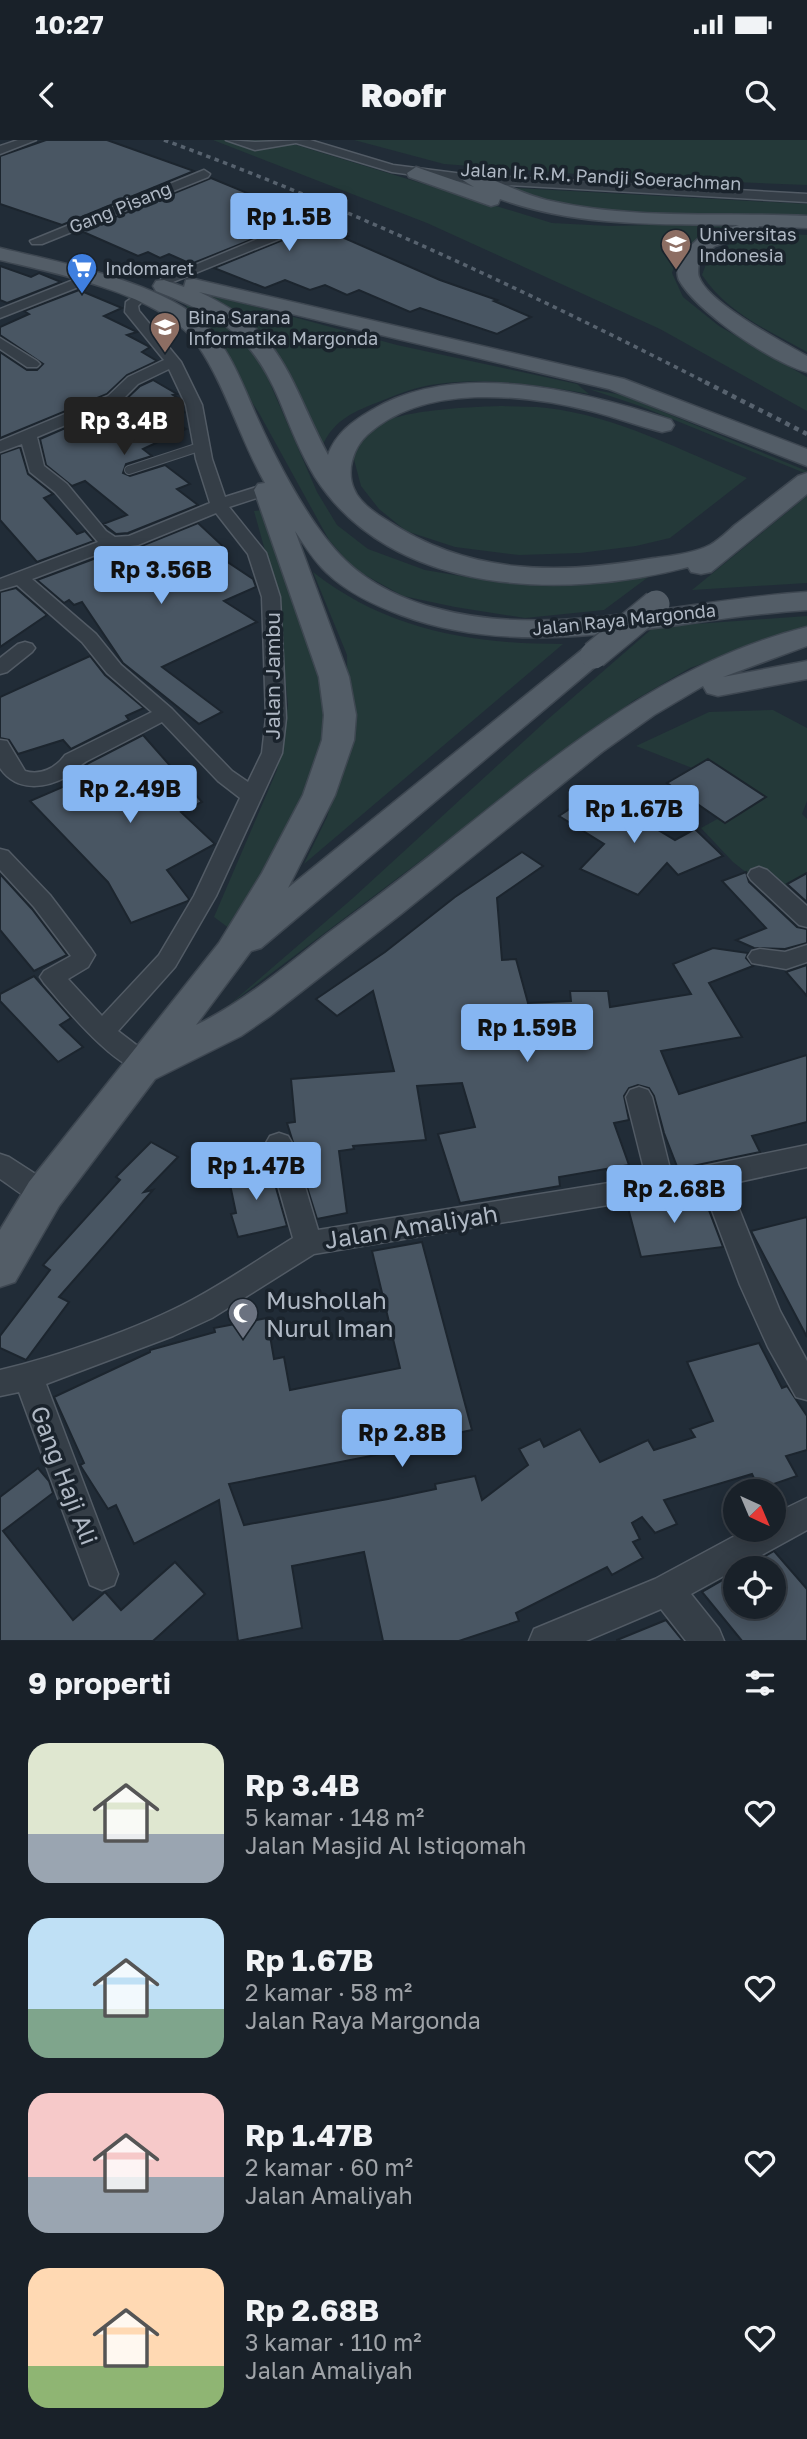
<!DOCTYPE html>
<html lang="id">
<meta charset="utf-8">
<style>
:root{--surface:#192129;--page:#222931;--text:#f1f3f6;--muted:#9fa3a8;--line:#373e46;--accent:#86b6f2}
body{margin:0;font-family:"Golos Text",sans-serif;background:var(--page);color:var(--text);height:100vh;display:flex;flex-direction:column;font-size:26px;white-space:nowrap}
*{box-sizing:border-box;margin:0}
p{font-size:23px;color:var(--muted)}
.icon{flex:none;width:38px;height:38px;fill:none;stroke:currentColor;stroke-width:2;stroke-linecap:round;stroke-linejoin:round}
.map{position:relative;height:1501px;overflow:hidden}
.drawer{display:flex;flex-direction:column;background:var(--surface);flex:1}
.drawer>*{flex:none}
.needle{width:46px;rotate:136deg}
.tools{position:absolute;left:723px;top:1339px;display:grid;gap:14px}
.tools a{display:grid;place-items:center;width:63px;height:63px;border-radius:50%;background:var(--surface);box-shadow:0 4px 18px #0003,0 0 0 2px var(--line);font-size:35px}
.price{position:absolute;translate:-50% -60px;padding:0 16px;border-radius:7px;background:var(--accent);color:#111;font-size:23px;line-height:46px;filter:drop-shadow(0 2px 4px #0008)}
.price::after{content:'';position:absolute;left:50%;top:42px;width:21px;height:16px;margin-left:-10px;background:inherit;clip-path:polygon(0 0,100% 0,50% 100%)}
.price.active{background:#222;color:#fff}
ul{padding:0;list-style:none}
li{display:flex;align-items:center;gap:21px;height:175px;padding:0 28px}
li span{display:grid;place-items:center;flex:none;width:196px;height:140px;border-radius:21px;color:#555}
li>.icon{margin-inline-start:auto}
span .icon{width:84px;height:84px;fill:#fffc;stroke-width:1}
li b{font-size:30px}
h2{display:flex;justify-content:space-between;align-items:center;height:84px;padding:0 28px;font-size:30px}
.status{display:flex;justify-content:space-between;align-items:center;height:49px;padding:0 35px;background:var(--surface);direction:ltr}
.status svg{height:19px;fill:currentColor}
header{display:flex;justify-content:space-between;align-items:center;height:91px;padding:0 28px;background:var(--surface);font-size:32px;font-weight:800}
.map>svg:first-child{display:block}
.green{fill:#243939}
.building{fill:#495663;stroke:#1c252e;stroke-width:2}
.lines{fill:none;stroke-linecap:round;stroke-linejoin:round}
.lane-casing{stroke:#525b65;stroke-width:10}
.street-casing{stroke:#525b65;stroke-width:3}
.primary-casing{stroke:#3e4751;stroke-width:3}
.lane{stroke:#353e47;stroke-width:8}
.street{fill:#353e47;fill-rule:evenodd}
.primary{fill:#535d67;fill-rule:evenodd}
.rail-far1{stroke:#57626e;stroke-width:3.5;stroke-dasharray:4.5 4.5;stroke-linecap:butt}
.rail{stroke:#57626e;stroke-width:4.5;stroke-dasharray:5 5;stroke-linecap:butt}
.primary-bridge-casing{stroke:#3e4751;stroke-width:30;stroke-linecap:butt}
.primary-bridge{stroke:#535d67;stroke-width:27}
.labels{text-anchor:middle;dominant-baseline:central;stroke-width:7;stroke-linejoin:round;paint-order:stroke}
.far-street-label{font-size:18px;fill:#afb8c4;stroke:#1a232c}
.far-poi-label{font-size:18px;fill:#afb8c4;stroke:#1a232c;text-anchor:start}
.street-label{font-size:21px;fill:#afb8c4;stroke:#1a232c}
.near-street-label{font-size:24px;fill:#afb8c4;stroke:#1a232c}
.near-poi-label{font-size:24px;fill:#afb8c4;stroke:#1a232c;text-anchor:start}
</style>
<div class="status"><b>10:27</b><svg viewBox="0 0 49 12"><path d="M0 12V9h3v3zM5 12V6h3v6zM10 12V3h3v9zM15 12V0h3v12zM26 1h20v11H26zM47 4h2v5h-2z"/></svg></div>
<header><svg class="icon" aria-label="back" viewBox="0 0 24 24"><path d="M15 5l-7 7 7 7"/></svg>Roofr<svg class="icon" aria-label="search" viewBox="0 0 24 24"><circle cx="10" cy="10" r="6"/><path d="M15 15l6 6"/></svg></header>
<div class="map">
<svg width="807" height="1501" viewBox="0 0 807 1501">
<rect width="100%" height="100%" fill="#212c37"/>
<!-- green -->
<g class="green">
<polygon points="213,0 280,0 552,83 610,86 770,82 704,97 678,113 672,133 683,157 719,186 807,237 807,271 660,189 427,83"/>
<polygon points="354,0 807,0 807,45 615,37 444,24"/>
<polygon points="498,47 807,64 807,76 586,74"/>
<path d="M 790,94 L 807,95 L 807,212 C 768,190 727,173 702,135 C 704,130 706,123 709,119 C 726,98 765,97 790,94 Z"/>
<path d="M 175,145 L 397,205 L 577,244 L 589,254 C 540,245 487,237 438,244 C 417,246 396,255 376,263 C 350,273 332,282 321,309 L 272,210 Z"/>
<polygon points="185,160 238,191 262,225 317,352 337,385 368,409 425,430 496,442 561,444 651,435 604,470 525,478 455,467 403,456 354,429 329,400 259,273 227,224 190,180"/>
<polygon points="589,249 622,255 807,331 807,334 640,266"/>
<path d="M 503,266 C 517,267 532,266 547,268 C 616,276 683,311 747,338 L 670,398 L 636,406 L 580,413 L 519,415 L 455,407 L 406,391 L 379,369 L 361,346 L 352,312 C 358,305 363,295 369,290 C 393,269 472,267 503,266 Z"/>
<polygon points="807,355 807,443 692,450 807,356"/>
<polygon points="263,370 317,530 325,576 315,639 230,789 214,777 277,630 288,565 277,454 254,371"/>
<path d="M 313,432 C 387,490 471,504 563,504 L 304,724 L 327,677 L 348,604 L 347,515 Z"/>
<polygon points="807,476 807,486 690,528 633,561 229,865 353,758 547,580 654,487"/>
<polygon points="773,570 807,588 807,661 802,674 807,679 807,738 771,752 733,722 701,688 761,655 636,606 709,572"/>
</g>
<!-- building -->
<g class="building">
<polygon points="46,0 107,0 194,31 62,85 0,64 0,16"/>
<polygon points="211,38 326,86 324,86 348,96 344,98 440,140 497,160 494,161 531,177 497,194 420,168 410,172 359,150 347,155 325,145 310,150 285,140 265,148 214,128 283,100 287,94 278,89 191,124 169,114 160,118 148,112 138,116 81,91"/>
<polygon points="0,126 31,137 39,133 61,142 7,163 0,160"/>
<polygon points="79,150 122,168 104,176 137,192 127,195 150,207 142,212 157,221 127,235 107,254 0,298 0,212 27,230 37,230 43,224 0,195 0,187 29,174 24,171"/>
<polygon points="153,240 177,254 173,255 181,260 169,265 185,272 168,280 186,289 143,309 152,316 126,324 123,333 130,336 165,325 190,344 177,349 198,365 128,393 116,394 103,384 127,375 85,341 72,346 46,325 40,299 121,264 140,246"/>
<polygon points="20,307 28,334 53,354 44,358 77,394 85,391 94,401 37,422 0,380 0,314"/>
<polygon points="198,383 228,411 217,415 253,439 256,447 224,461 257,482 162,527 222,572 199,584 123,523 82,462 74,465 69,460 64,463 37,440 115,411 139,407"/>
<polygon points="16,448 47,475 0,507 0,452"/>
<polygon points="90,516 105,535 144,568 126,576 129,580 71,609 63,600 18,614 9,600 0,598 0,557"/>
<polygon points="143,595 202,662 181,672 215,704 167,730 189,759 188,761 131,783 108,742 30,661 93,634 85,625"/>
<polygon points="708,619 766,657 725,683 667,643"/>
<polygon points="595,652 675,700 695,689 723,716 678,735 667,723 638,755 580,729 604,704 559,676"/>
<polygon points="522,712 543,726 497,758 502,820 516,819 528,863 571,861 570,851 608,851 610,867 691,854 673,824 713,808 748,813 746,818 753,826 709,843 742,897 661,911 679,954 807,915 807,982 752,996 760,1012 678,1029 664,993 654,956 649,948 638,945 629,948 624,956 629,980 614,983 629,1025 559,1037 560,1046 460,1063 438,994 475,987 462,943 417,946 426,1000 353,1006 354,1009 339,1011 347,1073 317,1079 287,983 295,982 291,939 394,931 373,851 337,876 316,859 385,812 455,757"/>
<polygon points="746,732 749,742 797,787 807,789 807,803 785,809 754,808 736,800 766,788 722,741"/>
<polygon points="807,733 807,762 787,744"/>
<polygon points="0,734 32,769 67,815 34,831 0,790"/>
<polygon points="807,825 807,856 786,832"/>
<polygon points="34,836 71,878 60,885 83,907 58,922 0,861 0,854"/>
<polygon points="151,1002 178,1017 144,1052 153,1050 59,1157 69,1162 26,1220 0,1208 0,1196 50,1130 43,1125 120,1040 116,1037"/>
<polygon points="270,1027 287,1086 238,1097 231,1074 236,1073 228,1035"/>
<polygon points="702,1052 723,1107 641,1117 627,1064"/>
<polygon points="807,1077 807,1197 751,1091"/>
<polygon points="422,1102 472,1290 390,1307 391,1312 229,1344 244,1385 388,1359 436,1349 435,1344 475,1336 482,1360 528,1325 519,1309 540,1299 544,1307 580,1289 600,1322 648,1300 654,1310 695,1297 690,1289 713,1281 687,1222 759,1203 782,1248 787,1246 807,1276 807,1310 786,1316 797,1336 759,1349 752,1334 664,1360 677,1384 655,1393 642,1377 632,1383 640,1399 633,1402 643,1418 612,1435 607,1427 516,1473 519,1481 459,1501 383,1501 364,1412 292,1426 302,1488 238,1501 219,1360 134,1404 116,1365 108,1369 80,1325 84,1323 54,1257 150,1212 150,1210 215,1192 214,1188 267,1178 274,1219 284,1217 290,1250 400,1228 372,1111"/>
<polygon points="38,1328 49,1341 53,1353 3,1391 73,1480 105,1452 121,1470 175,1422 205,1454 153,1501 0,1501 0,1357"/>
<polygon points="774,1411 807,1449 807,1501 742,1501 702,1452 735,1433 735,1466 774,1466 774,1428 744,1428"/>
<polygon points="666,1480 683,1501 617,1501 617,1500"/>
</g>
<g class="lines">
<!-- lane casing -->
<g class="lane-casing">
<polyline id="lane" points="129,330 202,306"/>
</g>
<!-- street casing -->
<g class="street-casing">
<g id="street">
<polygon points="18,0 36,0 0,14 0,6"/>
<polygon points="226,0 255,2 310,0 393,25 471,35 807,54 807,62 471,43 392,32 296,3 255,10"/>
<polygon points="204,30 210,34 208,37 42,104 32,104 30,101"/>
<polygon points="277,91 284,95 282,98 173,142 163,142 161,139"/>
<polygon points="86,135 91,136 91,142 0,178 0,169"/>
<path d="M 140,152 L 147,156 L 138,166 L 139,171 L 181,222 L 202,265 L 212,319 L 225,357 L 266,344 L 274,349 L 272,353 L 229,367 L 266,413 L 280,457 L 286,578 L 282,613 L 216,756 L 175,827 L 118,891 L 152,917 L 156,924 L 152,931 C 123,940 63,865 44,843 L 40,837 L 44,831 L 71,816 L 34,767 L 0,730 L 0,709 L 8,711 L 50,755 L 91,809 L 95,815 L 88,827 L 68,839 L 102,876 L 159,815 L 194,756 L 240,658 L 218,641 L 162,582 C 138,595 114,607 89,620 C 80,624 76,631 68,636 C 45,649 16,652 0,628 L 0,600 L 7,601 L 25,631 C 40,636 56,628 65,615 L 152,572 L 107,533 L 82,502 L 17,445 L 0,450 L 0,439 L 98,402 L 55,352 L 30,332 L 22,304 L 0,312 L 0,301 L 108,256 L 128,237 L 164,220 L 125,172 L 126,162 ZM 169,229 L 186,265 L 196,319 L 210,363 L 129,396 L 115,397 L 106,391 L 67,344 L 44,326 L 37,297 L 120,262 L 138,244 ZM 216,373 L 248,414 L 262,457 L 266,578 L 262,613 L 248,642 L 232,631 L 172,569 L 121,525 L 96,494 L 32,439 L 114,408 L 138,405 Z"/>
<polygon points="0,198 37,221 40,224 37,227 27,227 0,209"/>
<polygon points="25,502 32,504 35,508 32,512 7,532 0,534 0,518 18,504"/>
<polygon points="759,727 767,730 807,766 807,787 799,785 751,740 748,735 751,730"/>
<polygon points="807,805 807,822 786,829 752,823 748,817 752,811 760,809 785,812"/>
<path d="M 639,947 L 648,950 L 652,957 L 671,1033 L 807,1005 L 807,1027 L 729,1044 L 780,1171 L 807,1221 L 807,1260 L 796,1257 L 768,1207 L 740,1145 L 704,1049 L 314,1114 L 212,1178 L 173,1196 L 46,1244 L 118,1434 L 114,1445 L 102,1450 L 90,1445 L 19,1252 L 0,1256 L 0,1230 C 59,1216 138,1189 192,1160 C 226,1142 259,1119 293,1098 L 266,1003 L 270,996 L 279,993 L 288,996 L 292,1003 L 318,1090 L 646,1037 L 626,957 L 630,950 Z"/>
<path d="M 0,1014 L 9,1017 L 54,1046 L 58,1054 L 54,1062 C 34,1068 16,1049 0,1039 Z"/>
<polygon points="807,1358 807,1390 691,1454 719,1489 724,1501 686,1501 661,1469 586,1501 529,1501 534,1489 655,1439 746,1390 774,1390 774,1374"/>
</g>
</g>
<!-- primary casing -->
<g class="primary-casing">
<g id="primary">
<path d="M 416,27 L 474,47 L 461,39 L 471,33 C 499,40 523,55 551,61 C 634,80 723,72 807,76 L 807,88 L 759,86 L 758,92 L 715,106 L 699,120 C 699,124 697,132 699,137 C 708,163 782,202 807,216 L 807,232 C 772,223 696,171 679,140 C 676,133 678,125 678,118 L 700,97 L 739,85 C 659,84 576,87 500,59 L 498,64 L 491,66 L 409,37 L 407,33 Z"/>
<path d="M 0,108 C 58,122 152,140 198,178 C 226,201 241,240 255,273 C 275,318 310,387 346,421 C 371,445 406,461 439,469 C 553,500 690,459 807,452 L 807,470 C 673,478 532,524 401,475 C 374,465 348,453 327,433 C 314,421 305,406 295,391 L 349,537 L 356,575 L 354,600 L 335,655 L 288,748 L 583,509 L 594,506 L 605,509 L 609,515 L 261,808 L 251,811 L 196,885 C 244,862 286,826 327,794 C 373,760 418,726 462,690 C 568,605 672,521 807,487 L 807,506 L 723,537 L 807,521 L 807,539 L 718,556 L 707,553 L 703,546 L 654,575 L 602,612 L 401,774 L 270,876 L 241,896 L 155,939 L 59,1066 L 15,1142 L 0,1147 L 0,1090 L 29,1042 L 219,803 L 262,733 L 303,655 L 322,600 L 324,575 L 319,537 L 254,350 L 258,344 L 265,343 C 240,299 227,249 199,207 C 165,154 58,134 0,120 Z"/>
<path d="M 194,139 L 624,239 L 807,309 L 807,326 L 609,249 L 199,152 C 285,191 288,239 328,315 C 336,293 353,281 372,270 C 458,219 583,251 671,280 L 674,285 L 671,290 L 662,292 C 638,286 615,277 591,271 C 522,254 424,243 367,295 C 353,308 346,331 354,349 C 359,362 376,374 388,381 C 468,434 557,435 648,419 C 668,416 693,414 710,405 C 719,400 728,391 735,385 C 756,369 777,352 798,336 L 807,333 L 807,354 L 711,432 L 701,434 L 691,432 L 688,427 C 564,460 391,456 315,337 C 300,312 290,286 279,259 C 252,195 220,176 156,151 L 153,146 L 156,141 L 164,140 L 184,147 L 186,140 Z"/>
</g>
</g>
<!-- lane -->
<use href="#lane" class="lane"/>
<!-- street -->
<use href="#street" class="street"/>
<!-- primary -->
<use href="#primary" class="primary"/>
<!-- rail-far1 -->
<path class="rail-far1" d="M 164,0 C 352,69 531,153 709,244"/>
<!-- rail -->
<polyline class="rail" points="705,242 807,294"/>
<!-- primary-bridge casing -->
<g class="primary-bridge-casing">
<polyline id="primary-bridge" points="594,515 656,464"/>
</g>
<!-- primary-bridge -->
<use href="#primary-bridge" class="primary-bridge"/>
</g>
<!-- icons -->
<defs>
<g id="university-pin" transform="scale(1.575)"><path d="M0 17L-7.5 6A9.5 9.5 0 1 1 7.5 6Z" fill="#8d6e63" stroke="#1a232c"/><path d="M0-5L7-2L0 1L-7-2ZM-4 1L0 2.5L4 1V4Q0 6-4 4Z" fill="#fff"/></g>
<g id="supermarket-pin" transform="scale(1.575)"><path d="M0 17L-7.5 6A9.5 9.5 0 1 1 7.5 6Z" fill="#3f7fe0" stroke="#1a232c"/><path d="M-6-5.5h2.5l.6 2H6L4.5 2H-2.5L-4.4-4H-6ZM-1.5 3.2a1.3 1.3 0 1 0 .1 0ZM3 3.2a1.3 1.3 0 1 0 .1 0Z" fill="#fff"/></g>
<g id="mosque-pin" transform="scale(1.575)"><path d="M0 17L-7.5 6A9.5 9.5 0 1 1 7.5 6Z" fill="#6b7280" stroke="#1a232c"/><path d="M3.5-4.9A6 6 0 1 0 3.5 4.9A5 5 0 1 1 3.5-4.9Z" fill="#fff"/></g>
</defs>
<g fill-rule="evenodd">
<use href="#university-pin" x="676" y="104"/>
<use href="#supermarket-pin" x="82" y="128"/>
<use href="#university-pin" x="165" y="187"/>
<use href="#mosque-pin" x="243" y="1173"/>
</g>
<g class="labels">
<!-- far-street labels -->
<g class="far-street-label">
<text transform="translate(601 36) rotate(3)">Jalan Ir. R.M. Pandji Soerachman</text>
<text transform="translate(120 67) rotate(-22)">Gang Pisang</text>
<text transform="translate(624 479) rotate(-6)">Jalan Raya Margonda</text>
</g>
<!-- far-poi labels -->
<g class="far-poi-label">
<text x="699" y="94">Universitas<tspan x="699" dy="21">Indonesia</tspan></text>
<text x="105" y="128">Indomaret</text>
<text x="188" y="177">Bina Sarana<tspan x="188" dy="21">Informatika Margonda</tspan></text>
</g>
<!-- street labels -->
<g class="street-label">
<text transform="translate(272 536) rotate(-90)">Jalan Jambu</text>
</g>
<!-- near-street labels -->
<g class="near-street-label">
<text transform="translate(411 1086) rotate(-9)">Jalan Amaliyah</text>
<text transform="translate(65 1335) rotate(69)">Gang Haji Ali</text>
</g>
<!-- near-poi labels -->
<g class="near-poi-label">
<text x="266" y="1159">Mushollah<tspan x="266" dy="28">Nurul Iman</tspan></text>
</g>
</g>
</svg>
<div class="tools">
<a><svg class="needle" viewBox="-14 -14 28 28"><path d="M0-13l5 13h-10z" fill="#e53935"/><path d="M0 13l5-13h-10z" fill="#9fa3a8"/></svg></a>
<a><svg class="icon" aria-label="locate" viewBox="0 0 24 24"><circle cx="12" cy="12" r="6"/><path d="M12 2v4M12 18v4M2 12h4M18 12h4"/></svg></a>
</div>
<b class="price" style="left:289px;top:113px">Rp 1.5B</b>
<b class="price active" style="left:124px;top:317px">Rp 3.4B</b>
<b class="price" style="left:161px;top:466px">Rp 3.56B</b>
<b class="price" style="left:130px;top:685px">Rp 2.49B</b>
<b class="price" style="left:634px;top:705px">Rp 1.67B</b>
<b class="price" style="left:527px;top:924px">Rp 1.59B</b>
<b class="price" style="left:256px;top:1062px">Rp 1.47B</b>
<b class="price" style="left:674px;top:1085px">Rp 2.68B</b>
<b class="price" style="left:402px;top:1329px">Rp 2.8B</b>
</div>
<section class="drawer">
<h2>9 properti<svg class="icon" aria-label="filters" viewBox="0 0 24 24"><path d="M4 7h16M4 17h16"/><circle cx="9" cy="7" r="2"/><circle cx="15" cy="17" r="2"/></svg></h2>
<ul>
<li><span style="background:linear-gradient(#dfe7d0 65%,#9aa5b1 0)"><svg class="icon" aria-label="home" viewBox="0 0 24 24"><path d="M3 11l9-7 9 7M6 9v11h12V9"/></svg></span><div><b>Rp 3.4B</b><p>5 kamar · 148 m²</p><p>Jalan Masjid Al Istiqomah</p></div><svg class="icon" aria-label="heart" viewBox="0 0 24 24"><path d="M12 20l-8-8c-3-5 5-10 8-4 3-6 11-1 8 4z"/></svg></li>
<li><span style="background:linear-gradient(#bfe0f5 65%,#7fa58c 0)"><svg class="icon" aria-label="home" viewBox="0 0 24 24"><path d="M3 11l9-7 9 7M6 9v11h12V9"/></svg></span><div><b>Rp 1.67B</b><p>2 kamar · 58 m²</p><p>Jalan Raya Margonda</p></div><svg class="icon" aria-label="heart" viewBox="0 0 24 24"><path d="M12 20l-8-8c-3-5 5-10 8-4 3-6 11-1 8 4z"/></svg></li>
<li><span style="background:linear-gradient(#f6c9c9 60%,#9aa5b1 0)"><svg class="icon" aria-label="home" viewBox="0 0 24 24"><path d="M3 11l9-7 9 7M6 9v11h12V9"/></svg></span><div><b>Rp 1.47B</b><p>2 kamar · 60 m²</p><p>Jalan Amaliyah</p></div><svg class="icon" aria-label="heart" viewBox="0 0 24 24"><path d="M12 20l-8-8c-3-5 5-10 8-4 3-6 11-1 8 4z"/></svg></li>
<li><span style="background:linear-gradient(#ffd9b3 70%,#8fb573 0)"><svg class="icon" aria-label="home" viewBox="0 0 24 24"><path d="M3 11l9-7 9 7M6 9v11h12V9"/></svg></span><div><b>Rp 2.68B</b><p>3 kamar · 110 m²</p><p>Jalan Amaliyah</p></div><svg class="icon" aria-label="heart" viewBox="0 0 24 24"><path d="M12 20l-8-8c-3-5 5-10 8-4 3-6 11-1 8 4z"/></svg></li>
</ul>
</section>
